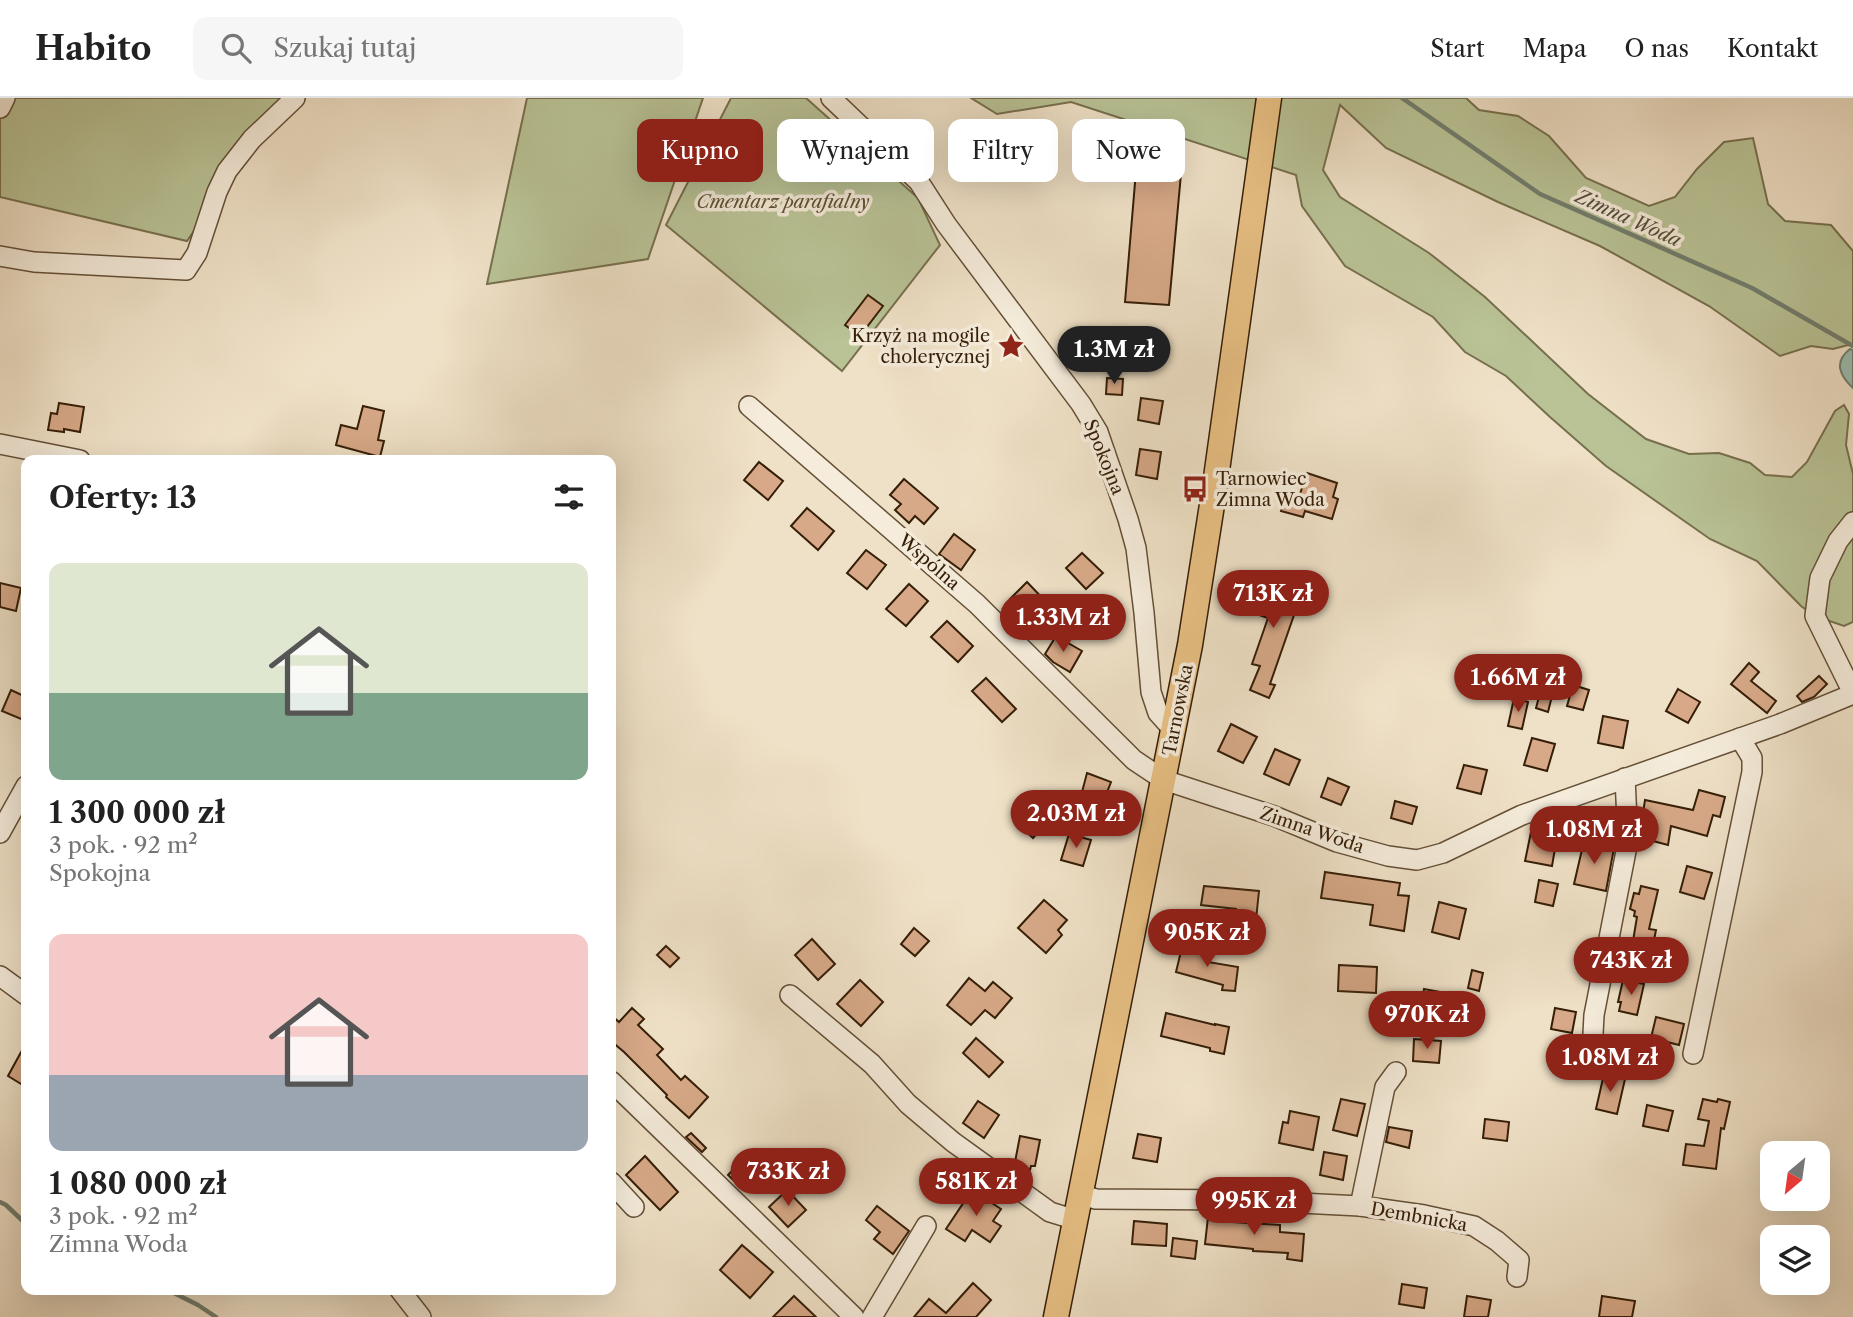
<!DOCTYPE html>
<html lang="pl">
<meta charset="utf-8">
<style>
:root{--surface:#fff;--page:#f6f6f6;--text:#222;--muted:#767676;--line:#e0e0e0;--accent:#8f2418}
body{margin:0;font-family:"Libre Caslon Text",serif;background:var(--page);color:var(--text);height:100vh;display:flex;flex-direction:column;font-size:26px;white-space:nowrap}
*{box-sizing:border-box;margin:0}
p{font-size:23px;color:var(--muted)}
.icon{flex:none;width:38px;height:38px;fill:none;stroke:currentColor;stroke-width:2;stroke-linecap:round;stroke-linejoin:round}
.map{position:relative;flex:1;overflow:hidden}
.panel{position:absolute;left:21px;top:357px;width:595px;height:840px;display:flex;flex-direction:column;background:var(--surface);border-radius:14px;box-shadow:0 7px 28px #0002}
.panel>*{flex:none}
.guide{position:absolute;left:637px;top:21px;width:665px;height:63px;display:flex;gap:14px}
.needle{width:46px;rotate:209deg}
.fabs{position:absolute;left:1760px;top:1043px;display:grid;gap:14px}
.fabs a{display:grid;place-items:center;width:70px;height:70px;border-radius:14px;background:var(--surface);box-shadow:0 7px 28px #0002;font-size:35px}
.price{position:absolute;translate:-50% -60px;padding:0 16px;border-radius:24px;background:var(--accent);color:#fff;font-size:23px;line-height:46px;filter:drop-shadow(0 2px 4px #0008)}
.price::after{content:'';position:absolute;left:50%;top:42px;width:21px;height:16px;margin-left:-10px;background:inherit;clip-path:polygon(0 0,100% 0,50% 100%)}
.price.selected{background:#222;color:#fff}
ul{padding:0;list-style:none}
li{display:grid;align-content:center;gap:14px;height:371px;padding:0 28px}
li span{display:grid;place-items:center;height:217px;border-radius:14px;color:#555}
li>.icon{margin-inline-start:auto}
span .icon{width:126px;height:126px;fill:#fffc;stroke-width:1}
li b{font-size:30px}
h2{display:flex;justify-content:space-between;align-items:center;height:84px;padding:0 28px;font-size:30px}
.chip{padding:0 24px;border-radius:14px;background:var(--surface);box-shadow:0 7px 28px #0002;font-size:24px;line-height:63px}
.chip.selected{background:var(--accent);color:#fff}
header{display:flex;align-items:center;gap:42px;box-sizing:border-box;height:98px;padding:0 35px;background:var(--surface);border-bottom:2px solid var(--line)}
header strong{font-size:33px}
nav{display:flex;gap:38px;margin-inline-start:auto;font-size:24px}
.search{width:490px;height:63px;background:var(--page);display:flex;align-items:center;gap:18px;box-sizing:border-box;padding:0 24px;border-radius:14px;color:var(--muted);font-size:26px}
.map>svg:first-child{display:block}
.green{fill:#b9c396;stroke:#77704e;stroke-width:2}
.water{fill:#9abeb2;stroke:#727e6e;stroke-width:2}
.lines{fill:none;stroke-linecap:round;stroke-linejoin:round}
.stream{stroke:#727e6e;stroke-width:4.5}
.building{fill:#d7a988;stroke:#351e07;stroke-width:2}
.minor-casing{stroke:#644f37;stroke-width:22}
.major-casing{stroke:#351e07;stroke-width:27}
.minor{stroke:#f5ecdb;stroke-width:19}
.major{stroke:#e8c084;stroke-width:24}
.labels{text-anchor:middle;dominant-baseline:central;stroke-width:7;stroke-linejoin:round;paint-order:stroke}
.park-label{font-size:18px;font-style:italic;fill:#5d5032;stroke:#f5ecdb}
.poi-label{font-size:18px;fill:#351e07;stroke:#f5ecdb;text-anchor:end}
.street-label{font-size:18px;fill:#351e07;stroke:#f5ecdb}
.water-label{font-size:19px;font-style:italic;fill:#534e3a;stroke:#f5ecdb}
</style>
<header>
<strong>Habito</strong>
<div class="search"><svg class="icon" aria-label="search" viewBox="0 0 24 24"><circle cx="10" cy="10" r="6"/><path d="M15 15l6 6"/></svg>Szukaj tutaj</div>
<nav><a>Start</a><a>Mapa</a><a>O nas</a><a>Kontakt</a></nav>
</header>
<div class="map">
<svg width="1853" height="1219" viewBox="0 0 1853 1219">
<rect width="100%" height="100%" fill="#efe1c7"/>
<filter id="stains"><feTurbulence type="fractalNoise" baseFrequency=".00286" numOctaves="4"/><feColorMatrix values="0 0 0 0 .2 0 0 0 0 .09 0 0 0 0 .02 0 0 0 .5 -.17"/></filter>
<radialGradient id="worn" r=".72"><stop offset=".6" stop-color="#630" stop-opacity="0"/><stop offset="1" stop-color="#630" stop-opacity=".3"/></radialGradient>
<!-- green -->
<g class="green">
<polygon points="0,0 286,0 187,143 0,99"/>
<polygon points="527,0 703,0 648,161 487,186"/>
<polygon points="731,0 806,0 918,100 940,147 842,273 666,127"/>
<polygon points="971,0 1466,0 1479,12 1518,18 1549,38 1586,80 1649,108 1675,99 1697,71 1724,44 1753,40 1768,106 1785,123 1831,127 1853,153 1853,248 1848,247 1833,251 1811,248 1780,258 1709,208 1600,148 1498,104 1386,50 1340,7 1323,72 1340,99 1429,155 1485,199 1588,296 1646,341 1689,356 1719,355 1750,365 1765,377 1792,379 1807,364 1835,313 1844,307 1849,316 1846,347 1853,376 1853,524 1844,528 1815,518 1801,508 1757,463 1710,441 1606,368 1550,319 1506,278 1465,254 1433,219 1345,168 1302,108 1296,77 1071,4 997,16"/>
</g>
<!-- water -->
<path class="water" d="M 1850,251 L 1853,252 L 1853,290 C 1840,278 1833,264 1850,251 Z"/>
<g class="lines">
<!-- stream -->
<g class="stream">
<polyline points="1402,0 1540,96 1752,190 1853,248"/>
<polyline points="0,1104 6,1107 26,1126"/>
<polyline points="168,1192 198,1207 216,1219"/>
</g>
</g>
<!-- building -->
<g class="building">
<polygon points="1137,61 1182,65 1169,207 1125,204"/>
<polygon points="868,197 883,208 860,238 845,227"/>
<polygon points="1107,280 1123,281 1122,297 1106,296"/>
<polygon points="1141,300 1163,303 1159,326 1138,322"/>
<polygon points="59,305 84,309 80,334 64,331 64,334 48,332 51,315 57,316"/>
<polygon points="363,308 384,313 378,342 384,343 380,359 336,347 341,327 357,331"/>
<polygon points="1140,351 1161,354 1157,381 1136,377"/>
<polygon points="759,364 783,383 768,402 744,382"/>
<polygon points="1307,375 1337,385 1333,399 1338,401 1332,421 1305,413 1303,419 1281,413 1286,395 1299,399"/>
<polygon points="904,381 938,410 924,426 915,418 909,425 895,412 901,406 890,397"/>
<polygon points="807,410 834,433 818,452 791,428"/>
<polygon points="954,436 975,452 961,472 939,456"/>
<polygon points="866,452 886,467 867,491 847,475"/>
<polygon points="1082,455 1103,475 1086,491 1066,470"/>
<polygon points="1266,479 1289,487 1288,489 1302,494 1270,586 1275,587 1269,600 1250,592 1260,568 1252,566 1268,520 1253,515"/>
<polygon points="1027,484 1049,507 1032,524 1010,501"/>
<polygon points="0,485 21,490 16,513 0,509"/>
<polygon points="909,486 928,503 906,528 886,511"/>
<polygon points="947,523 973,548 958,564 931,539"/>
<polygon points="1056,538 1082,553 1070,574 1053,564 1045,556"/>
<polygon points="1749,565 1759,574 1751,583 1776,603 1767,615 1731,586"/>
<polygon points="1819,578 1827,586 1814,599 1802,604 1797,598"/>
<polygon points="986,580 1016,611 1002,624 972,593"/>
<polygon points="1573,587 1589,592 1583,612 1567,608"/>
<polygon points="1541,591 1553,594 1548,614 1536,610"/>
<polygon points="1678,591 1700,604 1688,625 1666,613"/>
<polygon points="11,592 26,599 26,623 2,613"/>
<polygon points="1514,600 1528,604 1522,631 1508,628"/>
<polygon points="1603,618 1628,623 1623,650 1598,645"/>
<polygon points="1231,626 1257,639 1243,665 1218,653"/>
<polygon points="1532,640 1555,646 1547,673 1524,667"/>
<polygon points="1275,651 1300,662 1289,687 1264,676"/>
<polygon points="1464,667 1487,672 1481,696 1457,690"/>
<polygon points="1087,675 1111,684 1104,702 1082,694"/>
<polygon points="1328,680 1349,689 1341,707 1321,699"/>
<polygon points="1699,692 1725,699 1720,719 1713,717 1707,738 1671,728 1668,747 1653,743 1655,737 1640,734 1645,702 1693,712"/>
<polygon points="1044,703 1056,714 1033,740 1021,729"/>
<polygon points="1395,703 1417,709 1412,726 1391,720"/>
<polygon points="1531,734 1557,739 1552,768 1525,763"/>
<polygon points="1069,736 1091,742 1083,768 1061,762"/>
<polygon points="1584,743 1614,750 1606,793 1574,786"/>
<polygon points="1687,768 1712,775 1704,801 1680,794"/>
<polygon points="1325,774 1400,785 1398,797 1409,798 1404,833 1370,827 1373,807 1321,800"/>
<polygon points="1539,782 1558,786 1553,808 1535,804"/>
<polygon points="1204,788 1259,793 1255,831 1234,829 1236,811 1201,807"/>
<polygon points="1641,788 1658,792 1649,831 1656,832 1653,847 1633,843 1637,819 1634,818 1635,813 1630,811 1634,795 1639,796"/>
<polygon points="1044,802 1067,822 1058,832 1062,837 1046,855 1018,830"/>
<polygon points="1439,804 1466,811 1459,841 1432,834"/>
<polygon points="914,830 929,843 915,858 901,846"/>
<polygon points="812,841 835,866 818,882 795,857"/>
<polygon points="666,848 679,860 670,869 657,857"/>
<polygon points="1182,849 1210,857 1208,864 1238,869 1235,893 1222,892 1223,887 1176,874"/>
<polygon points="1339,867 1377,869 1376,895 1338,893"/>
<polygon points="1472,872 1483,875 1479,893 1468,890"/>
<polygon points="969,880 985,893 993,884 1012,900 995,920 985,912 971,927 947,907"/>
<polygon points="860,882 883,904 861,928 837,906"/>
<polygon points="1623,882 1644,886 1637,917 1619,913 1621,904 1618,904"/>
<polygon points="1424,891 1446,895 1443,914 1421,909"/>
<polygon points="632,910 644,921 638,927 663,951 657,957 681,982 685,978 708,999 689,1020 666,999 667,997 624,954 611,943 611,917 619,924"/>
<polygon points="1555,910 1576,914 1572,935 1551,931"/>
<polygon points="1166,915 1215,927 1215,926 1229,929 1224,956 1210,953 1210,950 1161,938"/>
<polygon points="1656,919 1684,926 1679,947 1651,940"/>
<polygon points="976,940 1003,964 989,979 963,955"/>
<polygon points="1414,941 1441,943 1439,965 1413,963"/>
<polygon points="26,945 26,989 8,978"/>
<polygon points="1604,976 1625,981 1617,1016 1596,1011"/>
<polygon points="1341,1001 1365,1006 1357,1038 1333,1032"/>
<polygon points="1703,1001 1717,1004 1718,1001 1730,1004 1724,1031 1721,1030 1716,1071 1683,1067 1686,1046 1704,1048 1709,1023 1698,1021"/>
<polygon points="978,1003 999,1017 984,1040 963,1025"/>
<polygon points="1647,1007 1673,1013 1668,1033 1643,1028"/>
<polygon points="1290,1013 1319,1019 1313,1052 1279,1045 1283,1024 1288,1025"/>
<polygon points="1485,1021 1509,1024 1507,1043 1483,1040"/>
<polygon points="1389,1029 1412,1033 1409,1050 1386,1044"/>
<polygon points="691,1035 706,1050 702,1054 686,1039"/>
<polygon points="1138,1036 1161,1040 1157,1064 1133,1060"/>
<polygon points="1020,1038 1040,1042 1035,1068 1031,1068 1030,1072 1022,1066 1015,1064"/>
<polygon points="750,1054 772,1075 755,1092 749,1087 744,1092 728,1077"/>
<polygon points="1324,1054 1347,1058 1343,1082 1320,1077"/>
<polygon points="645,1058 678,1094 660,1112 626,1077"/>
<polygon points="787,1092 806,1112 788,1129 769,1109"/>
<polygon points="972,1092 1001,1111 993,1123 1001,1128 990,1144 972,1132 965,1143 946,1131"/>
<polygon points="877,1108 909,1133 893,1156 874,1141 880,1134 866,1122"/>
<polygon points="1208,1119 1233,1122 1233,1124 1280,1127 1280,1134 1304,1136 1302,1163 1287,1161 1288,1155 1253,1153 1253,1151 1205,1146"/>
<polygon points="1134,1123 1167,1126 1166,1148 1132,1146"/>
<polygon points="1173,1140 1197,1143 1195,1161 1171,1158"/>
<polygon points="742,1147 773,1174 750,1200 720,1172"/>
<polygon points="973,1185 991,1202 976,1219 914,1219 929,1201 946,1215"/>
<polygon points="1402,1186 1427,1190 1424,1210 1399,1206"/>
<polygon points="794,1198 816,1219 773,1219"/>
<polygon points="1467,1198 1491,1202 1488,1219 1464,1219"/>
<polygon points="1602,1198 1635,1203 1632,1219 1599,1219"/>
</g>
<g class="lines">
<!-- minor casing -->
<g class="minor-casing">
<g id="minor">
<polyline points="831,0 919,84 946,126 1081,306 1098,334 1128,421 1136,450 1144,515 1151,594 1158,615 1167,625 1174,629"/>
<polyline points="0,10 5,0"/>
<polyline points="0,158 34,164 186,172 197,155 217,94 227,73 252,41 295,0"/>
<polyline points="749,308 977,506 1134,662 1164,682 1274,718 1337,744 1388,758 1417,762 1443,755 1522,717 1780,626 1853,596"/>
<polyline points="0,346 80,362"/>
<polyline points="1853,424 1838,443 1820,480 1815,518 1853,595"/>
<polyline points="0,735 26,688"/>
<polyline points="0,878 26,897"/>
<polyline points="790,897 872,966 908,1006 953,1044 1050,1114 1076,1122"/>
<polyline points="1593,936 1594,917 1628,743 1625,680"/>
<polyline points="1693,956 1752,674 1752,660 1740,640"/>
<polyline points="611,983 854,1219"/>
<polyline points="611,1084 634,1109"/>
<polyline points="1081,1097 1096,1101 1240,1102 1360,1108 1424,1117 1474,1128 1497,1143 1519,1162 1517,1179"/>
<polyline points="1360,1108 1385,989 1396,974"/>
<polyline points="400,1192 421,1219"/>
<polyline points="872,1219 926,1128"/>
</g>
</g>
<!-- major casing -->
<g class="major-casing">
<polyline id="major" points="1056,1219 1190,547 1214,394 1269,0"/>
</g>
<!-- minor -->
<use href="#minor" class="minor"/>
<!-- major -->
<use href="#major" class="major"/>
</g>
<!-- icons -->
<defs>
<g id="sight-bare" transform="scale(2.1)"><path d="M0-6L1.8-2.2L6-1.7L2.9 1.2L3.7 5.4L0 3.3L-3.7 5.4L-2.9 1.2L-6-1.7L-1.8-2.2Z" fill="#8f2418" stroke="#f5ecdb" stroke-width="2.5" paint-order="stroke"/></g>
<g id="bus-bare" transform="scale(2.1)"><path d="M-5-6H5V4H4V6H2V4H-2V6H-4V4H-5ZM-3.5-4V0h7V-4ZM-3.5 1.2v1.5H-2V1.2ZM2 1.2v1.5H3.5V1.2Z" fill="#8f2418" stroke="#f5ecdb" stroke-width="2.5" paint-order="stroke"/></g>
</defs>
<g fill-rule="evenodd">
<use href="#sight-bare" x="1011" y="248"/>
<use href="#bus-bare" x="1195" y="391"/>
</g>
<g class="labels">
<!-- park labels -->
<g class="park-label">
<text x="783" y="104">Cmentarz parafialny</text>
</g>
<!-- poi labels -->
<g class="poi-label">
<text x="990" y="238">Krzyż na mogile<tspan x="990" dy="21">cholerycznej</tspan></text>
<text x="1216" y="381" text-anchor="start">Tarnowiec<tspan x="1216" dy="21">Zimna Woda</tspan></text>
</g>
<!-- street labels -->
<g class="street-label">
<text transform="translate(1104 359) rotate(68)">Spokojna</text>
<text transform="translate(929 464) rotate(41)">Wspólna</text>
<text transform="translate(1178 612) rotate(-79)">Tarnowska</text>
<text transform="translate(1312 732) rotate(19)">Zimna Woda</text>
<text transform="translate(1419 1119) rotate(10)">Dembnicka</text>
</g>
<!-- water labels -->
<g class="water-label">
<text transform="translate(1628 120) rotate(24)">Zimna Woda</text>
</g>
</g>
<rect width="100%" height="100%" filter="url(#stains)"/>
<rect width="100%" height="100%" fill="url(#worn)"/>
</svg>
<div class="fabs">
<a><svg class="needle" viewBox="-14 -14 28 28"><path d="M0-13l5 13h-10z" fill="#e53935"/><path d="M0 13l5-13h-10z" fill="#767676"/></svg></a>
<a><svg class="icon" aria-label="layers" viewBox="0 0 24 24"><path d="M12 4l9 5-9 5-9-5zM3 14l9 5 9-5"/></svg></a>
</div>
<b class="price selected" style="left:1114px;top:288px">1.3M zł</b>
<b class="price" style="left:1273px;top:532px">713K zł</b>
<b class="price" style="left:1063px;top:556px">1.33M zł</b>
<b class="price" style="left:1518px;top:616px">1.66M zł</b>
<b class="price" style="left:1076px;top:752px">2.03M zł</b>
<b class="price" style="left:1594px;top:768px">1.08M zł</b>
<b class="price" style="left:1207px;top:871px">905K zł</b>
<b class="price" style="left:1631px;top:899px">743K zł</b>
<b class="price" style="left:1427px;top:953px">970K zł</b>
<b class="price" style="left:1610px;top:996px">1.08M zł</b>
<b class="price" style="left:788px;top:1110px">733K zł</b>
<b class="price" style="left:976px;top:1120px">581K zł</b>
<b class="price" style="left:1254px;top:1139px">995K zł</b>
<div class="guide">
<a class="chip selected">Kupno</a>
<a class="chip">Wynajem</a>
<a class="chip">Filtry</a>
<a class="chip">Nowe</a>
</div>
<section class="panel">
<h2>Oferty: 13<svg class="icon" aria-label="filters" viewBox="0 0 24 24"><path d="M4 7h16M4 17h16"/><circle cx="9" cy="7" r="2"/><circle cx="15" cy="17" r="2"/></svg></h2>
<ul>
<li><span style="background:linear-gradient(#dfe7d0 60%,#7fa58c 0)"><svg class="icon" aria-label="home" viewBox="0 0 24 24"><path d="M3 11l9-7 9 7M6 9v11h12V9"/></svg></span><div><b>1 300 000 zł</b><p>3 pok. · 92 m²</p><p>Spokojna</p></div></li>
<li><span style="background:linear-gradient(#f6c9c9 65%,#9aa5b1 0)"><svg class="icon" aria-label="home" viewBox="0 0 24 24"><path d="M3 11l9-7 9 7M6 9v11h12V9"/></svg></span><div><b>1 080 000 zł</b><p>3 pok. · 92 m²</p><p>Zimna Woda</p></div></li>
</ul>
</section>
</div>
